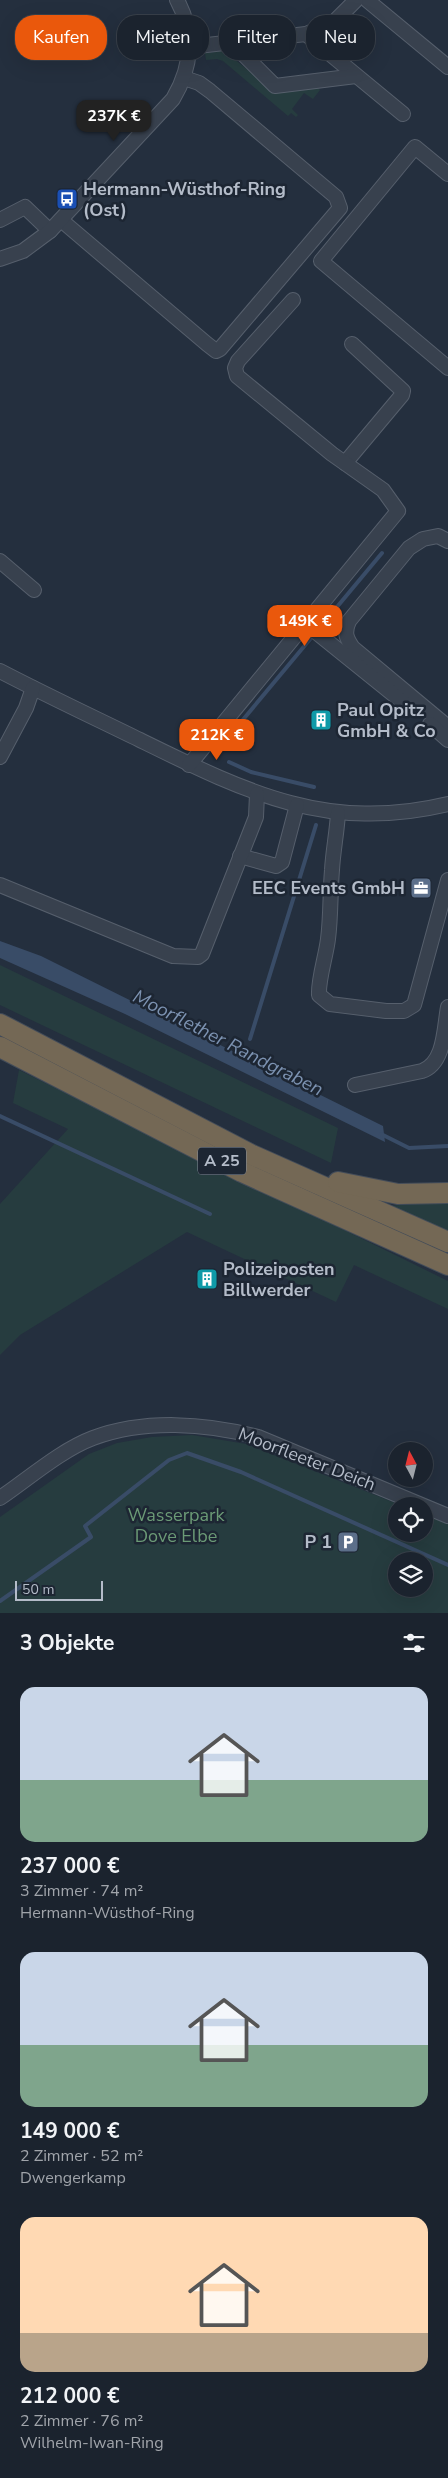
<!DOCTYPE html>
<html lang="de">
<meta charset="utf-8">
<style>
:root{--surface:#1b232e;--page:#282f3a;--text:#f1f3f6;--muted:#a0a4aa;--line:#39404a;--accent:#ea580c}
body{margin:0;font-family:"Nunito Sans",sans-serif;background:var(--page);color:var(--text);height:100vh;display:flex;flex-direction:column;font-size:19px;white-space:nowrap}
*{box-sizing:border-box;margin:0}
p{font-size:16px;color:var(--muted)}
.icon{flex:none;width:28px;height:28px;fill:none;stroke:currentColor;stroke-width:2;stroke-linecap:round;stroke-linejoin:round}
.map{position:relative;height:1613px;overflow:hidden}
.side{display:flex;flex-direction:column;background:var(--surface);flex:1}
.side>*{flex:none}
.hud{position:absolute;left:15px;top:15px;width:419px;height:45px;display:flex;gap:10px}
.needle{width:32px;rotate:353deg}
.fabs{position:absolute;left:388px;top:1442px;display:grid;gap:10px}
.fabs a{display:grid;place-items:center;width:45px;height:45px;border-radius:50%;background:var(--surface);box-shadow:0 5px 20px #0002,0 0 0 1px var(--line);font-size:25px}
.scale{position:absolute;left:15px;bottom:12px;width:88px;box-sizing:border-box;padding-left:5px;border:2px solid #b4bcc9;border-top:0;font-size:14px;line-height:18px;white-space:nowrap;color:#b4bcc9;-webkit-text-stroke:4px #1d2633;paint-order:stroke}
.price{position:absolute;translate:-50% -42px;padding:0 11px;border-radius:10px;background:var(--accent);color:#fff;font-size:16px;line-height:32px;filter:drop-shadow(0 1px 2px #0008)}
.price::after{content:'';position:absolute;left:50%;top:30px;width:15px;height:11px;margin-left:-8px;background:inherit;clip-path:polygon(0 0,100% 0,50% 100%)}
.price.selected{background:#222;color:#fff}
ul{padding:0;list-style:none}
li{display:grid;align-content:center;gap:10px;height:265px;padding:0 20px}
li span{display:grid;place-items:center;height:155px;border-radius:15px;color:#555}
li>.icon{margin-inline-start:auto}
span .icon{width:90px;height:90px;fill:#fffc;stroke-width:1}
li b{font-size:21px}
h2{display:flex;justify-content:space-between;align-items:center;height:60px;padding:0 20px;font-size:21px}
.pill{padding:0 18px;border-radius:20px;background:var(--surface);box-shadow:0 5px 20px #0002,0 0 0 1px var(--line);font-size:18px;line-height:45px}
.pill.selected{background:var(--accent);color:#fff}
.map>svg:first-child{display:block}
.green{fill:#263c3f;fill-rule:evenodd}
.water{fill:#394c67}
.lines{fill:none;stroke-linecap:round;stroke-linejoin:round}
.stream{stroke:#394c67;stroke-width:4}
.minor-casing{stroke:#565f6c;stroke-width:16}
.highway-casing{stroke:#434c59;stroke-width:22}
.minor{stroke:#38414e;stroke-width:14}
.highway{stroke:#746855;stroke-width:20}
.labels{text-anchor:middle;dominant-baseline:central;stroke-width:5;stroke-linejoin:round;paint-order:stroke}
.shield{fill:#1d2633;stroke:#878f9c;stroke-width:1}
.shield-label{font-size:16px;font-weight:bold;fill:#b4bcc9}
.poi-label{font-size:18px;font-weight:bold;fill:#b4bcc9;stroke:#1d2633;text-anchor:start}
.street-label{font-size:18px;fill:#b4bcc9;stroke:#1d2633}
.park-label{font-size:18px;fill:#6b9a76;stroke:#1d2633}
.water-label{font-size:19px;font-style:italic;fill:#7c92b1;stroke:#1d2633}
</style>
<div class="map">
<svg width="448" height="1613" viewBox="0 0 448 1613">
<rect width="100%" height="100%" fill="#242f3e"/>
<!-- green -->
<g class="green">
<polygon points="224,51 272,89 317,87 320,90 313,99 304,93 292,109 298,115 296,117 291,113 288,116 223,61 217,59 206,60 205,53"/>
<polygon points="0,965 338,1128 331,1163 0,1005"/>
<polygon points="19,1070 448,1281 448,1309 354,1265 336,1302 187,1232 20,1335 0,1355 0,1204 68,1129 13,1103"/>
<polygon points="448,1201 448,1232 387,1206"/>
<path d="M 192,1435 L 246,1444 L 403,1506 L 396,1506 L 396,1534 L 424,1534 L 424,1514 L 448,1524 L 448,1613 L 0,1613 L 0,1517 L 89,1454 L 117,1443 L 152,1437 ZM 396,1561 L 424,1561 L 424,1589 L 396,1589 Z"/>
</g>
<!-- water -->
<polygon class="water" points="0,941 41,956 383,1126 385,1142 125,1014 0,958"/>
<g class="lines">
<!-- stream -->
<g class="stream">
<polyline points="231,734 382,553"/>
<polyline points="229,762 251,772 314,787"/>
<polyline points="250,1039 316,825"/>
<polyline points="0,1116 210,1214"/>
<polyline points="381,1134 409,1148 448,1146"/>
<polyline points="0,1601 91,1537 85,1526 169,1460 187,1453 241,1472 448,1565"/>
</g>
<!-- minor casing -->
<g class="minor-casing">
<g id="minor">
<polyline points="367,0 448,67"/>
<polyline points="306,34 403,114"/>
<polyline points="230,41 275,86 356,76"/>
<polyline points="189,47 306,34 334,22 356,0"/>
<polyline points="448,174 415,147 321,261 448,368"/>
<polyline points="0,220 25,207 50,231"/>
<polyline points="61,220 207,344 216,351 220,349 340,208 336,197 210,91 199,83 184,78"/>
<path d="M 0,259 L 23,251 L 50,231 L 173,99 C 192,67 195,33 177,0"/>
<polyline points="345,463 402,395 403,391 352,344"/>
<path d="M 448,541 L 438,536 L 423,539 L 409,548 L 349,621 C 344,633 346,638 353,648 L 448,727"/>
<polyline points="0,561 34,590"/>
<polyline points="306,624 409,707"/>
<path d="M 0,671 C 46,695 93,717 140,740 C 246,792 327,833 448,804"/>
<polyline points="430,724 448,740"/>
<polyline points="0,757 26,708 33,688"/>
<polyline points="189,765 398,511 383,490 332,454 237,376 235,368 238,361 293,300"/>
<path d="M 338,813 C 337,832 333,851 332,870 C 330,893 331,916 328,939 C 326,956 318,980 319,995 L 330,1004 L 386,1011 L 404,1011 L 414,1005 L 448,880"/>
<polyline points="240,856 276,866 282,862 297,805"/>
<polyline points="0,885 173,956 198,957 202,954 256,817 257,794"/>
<path d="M 355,1085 L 422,1071 C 445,1063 444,1028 448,1007"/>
<path d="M 0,1498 C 28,1479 61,1450 93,1438 C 145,1419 205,1423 258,1437 L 448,1516"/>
</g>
</g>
<!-- highway casing -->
<g class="highway-casing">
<g id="highway">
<polyline points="0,1024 252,1155 448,1242"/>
<polyline points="0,1047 242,1172 448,1265"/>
<polyline points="338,1182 398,1194 448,1193"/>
</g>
</g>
<!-- minor -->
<use href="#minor" class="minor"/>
<!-- highway -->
<use href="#highway" class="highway"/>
</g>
<!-- icons -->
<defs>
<g id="bus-square" transform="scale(1.125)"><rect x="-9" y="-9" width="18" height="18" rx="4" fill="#1a4fb4" stroke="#1d2633"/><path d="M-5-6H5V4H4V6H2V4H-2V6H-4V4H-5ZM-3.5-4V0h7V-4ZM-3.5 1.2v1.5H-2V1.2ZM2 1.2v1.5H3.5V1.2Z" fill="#fff"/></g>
<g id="building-square" transform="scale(1.125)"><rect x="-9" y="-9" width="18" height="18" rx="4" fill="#0f9aa8" stroke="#1d2633"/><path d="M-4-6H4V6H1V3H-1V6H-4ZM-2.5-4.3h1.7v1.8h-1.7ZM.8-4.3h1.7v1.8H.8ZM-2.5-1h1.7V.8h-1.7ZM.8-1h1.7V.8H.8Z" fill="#fff"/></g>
<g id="office-square" transform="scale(1.125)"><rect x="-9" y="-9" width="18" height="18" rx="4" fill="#5c6f8a" stroke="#1d2633"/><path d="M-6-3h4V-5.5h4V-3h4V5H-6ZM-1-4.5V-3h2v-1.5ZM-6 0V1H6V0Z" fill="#fff"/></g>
<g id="parking-square" transform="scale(1.125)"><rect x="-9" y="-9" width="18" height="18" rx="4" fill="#5c6f8a" stroke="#1d2633"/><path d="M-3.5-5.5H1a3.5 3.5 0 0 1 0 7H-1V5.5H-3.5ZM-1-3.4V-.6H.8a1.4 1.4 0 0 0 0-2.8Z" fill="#fff"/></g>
</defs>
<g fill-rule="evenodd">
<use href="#bus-square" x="67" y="199"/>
<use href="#building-square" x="321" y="720"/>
<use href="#office-square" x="421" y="888"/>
<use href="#building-square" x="207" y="1279"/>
<use href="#parking-square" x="348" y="1542"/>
</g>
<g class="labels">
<!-- shield labels -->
<rect class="shield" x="198" y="1147.5" width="48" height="27" rx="4"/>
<g class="shield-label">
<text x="222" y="1161">A 25</text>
</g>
<!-- poi labels -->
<g class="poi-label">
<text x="83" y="189">Hermann-Wüsthof-Ring<tspan x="83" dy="21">(Ost)</tspan></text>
<text x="337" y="710">Paul Opitz<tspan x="337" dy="21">GmbH &amp; Co</tspan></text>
<text x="405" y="888" text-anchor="end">EEC Events GmbH</text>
<text x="223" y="1269">Polizeiposten<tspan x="223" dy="21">Billwerder</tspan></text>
<text x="332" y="1542" text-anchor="end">P 1</text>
</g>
<!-- street labels -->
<g class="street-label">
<text transform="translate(307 1459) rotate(21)">Moorfleeter Deich</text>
</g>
<!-- park labels -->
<g class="park-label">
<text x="176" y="1515">Wasserpark<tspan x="176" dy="21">Dove Elbe</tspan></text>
</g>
<!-- water labels -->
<g class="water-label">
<text transform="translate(228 1043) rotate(27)">Moorflether Randgraben</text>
</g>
</g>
</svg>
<div class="fabs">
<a><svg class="needle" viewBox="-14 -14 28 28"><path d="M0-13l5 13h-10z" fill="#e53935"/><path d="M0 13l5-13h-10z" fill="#a0a4aa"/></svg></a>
<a><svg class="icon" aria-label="locate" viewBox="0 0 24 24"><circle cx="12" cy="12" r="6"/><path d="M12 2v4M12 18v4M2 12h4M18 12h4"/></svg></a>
<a><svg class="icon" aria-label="layers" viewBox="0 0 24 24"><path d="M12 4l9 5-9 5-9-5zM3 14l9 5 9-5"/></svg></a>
</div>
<div class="scale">50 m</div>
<b class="price selected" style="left:114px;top:142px">237K €</b>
<b class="price" style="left:305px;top:647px">149K €</b>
<b class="price" style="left:217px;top:761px">212K €</b>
<div class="hud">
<a class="pill selected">Kaufen</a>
<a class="pill">Mieten</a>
<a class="pill">Filter</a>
<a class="pill">Neu</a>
</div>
</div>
<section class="side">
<h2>3 Objekte<svg class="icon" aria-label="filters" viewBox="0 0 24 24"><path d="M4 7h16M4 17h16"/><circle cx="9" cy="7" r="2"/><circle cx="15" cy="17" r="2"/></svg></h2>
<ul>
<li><span style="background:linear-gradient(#c9d6e8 60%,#7fa58c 0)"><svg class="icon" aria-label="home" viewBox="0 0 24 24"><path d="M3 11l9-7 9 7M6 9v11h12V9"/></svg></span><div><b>237 000 €</b><p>3 Zimmer · 74 m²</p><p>Hermann-Wüsthof-Ring</p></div></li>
<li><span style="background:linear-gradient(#c9d6e8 60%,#7fa58c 0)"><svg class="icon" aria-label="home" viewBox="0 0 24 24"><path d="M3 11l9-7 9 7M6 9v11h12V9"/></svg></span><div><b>149 000 €</b><p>2 Zimmer · 52 m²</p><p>Dwengerkamp</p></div></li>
<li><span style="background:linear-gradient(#ffd9b3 75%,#b9a48a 0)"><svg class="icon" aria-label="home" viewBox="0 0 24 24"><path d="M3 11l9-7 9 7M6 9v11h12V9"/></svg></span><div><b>212 000 €</b><p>2 Zimmer · 76 m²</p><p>Wilhelm-Iwan-Ring</p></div></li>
</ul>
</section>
